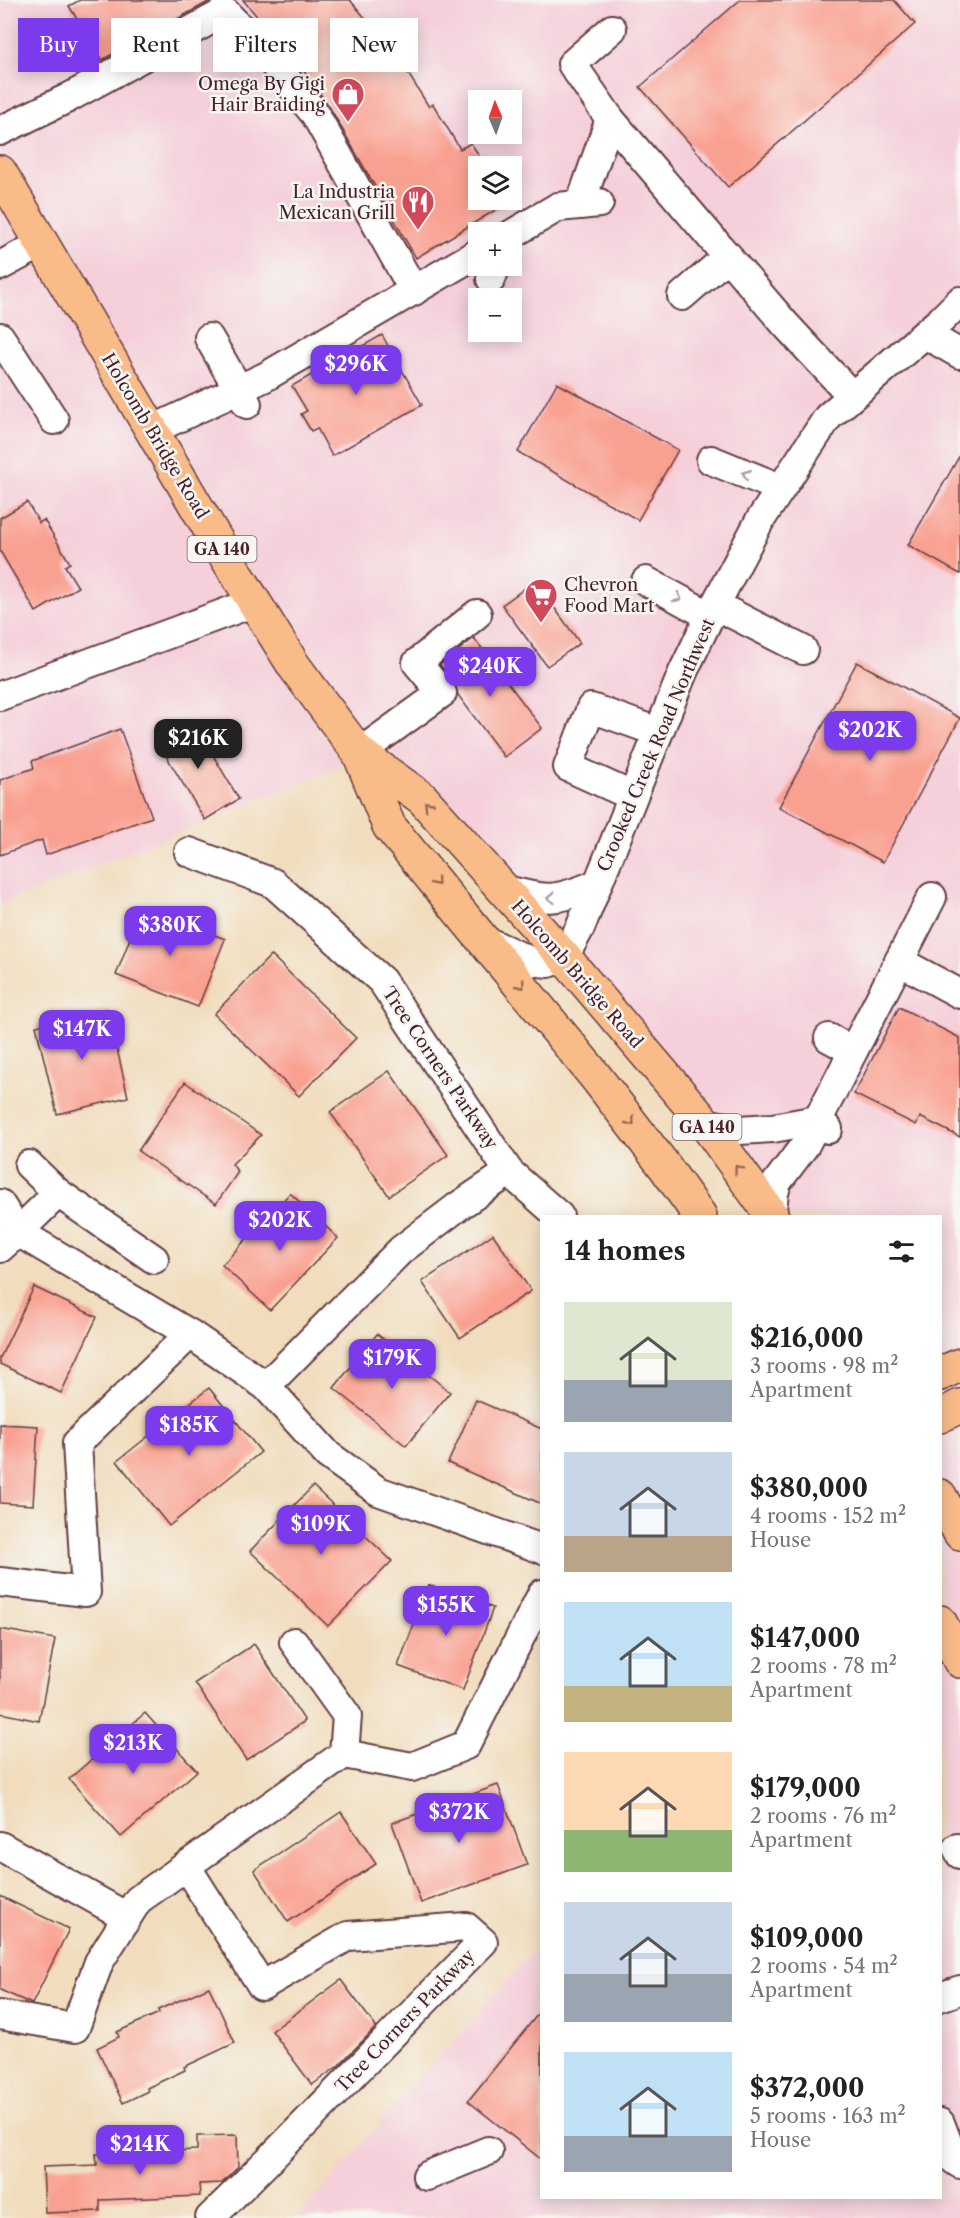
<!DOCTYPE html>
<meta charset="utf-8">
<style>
:root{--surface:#fff;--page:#f2f2f2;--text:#222;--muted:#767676;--accent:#7c3aed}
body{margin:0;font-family:"Libre Caslon Text",serif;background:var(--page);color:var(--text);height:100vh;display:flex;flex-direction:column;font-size:22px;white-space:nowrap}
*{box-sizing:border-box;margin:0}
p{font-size:20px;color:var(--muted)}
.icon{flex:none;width:33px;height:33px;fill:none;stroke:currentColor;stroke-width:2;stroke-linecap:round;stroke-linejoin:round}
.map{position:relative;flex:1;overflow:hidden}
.details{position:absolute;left:540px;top:1215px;width:402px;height:984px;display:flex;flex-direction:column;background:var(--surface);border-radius:0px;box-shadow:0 3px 15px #0003}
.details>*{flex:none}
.banner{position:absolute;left:18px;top:18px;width:432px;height:54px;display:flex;gap:12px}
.needle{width:39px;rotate:358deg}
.controls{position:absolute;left:468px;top:90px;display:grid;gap:12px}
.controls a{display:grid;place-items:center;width:54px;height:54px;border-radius:0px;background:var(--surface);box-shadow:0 3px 15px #0003;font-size:30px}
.price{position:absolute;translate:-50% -51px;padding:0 14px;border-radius:12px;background:var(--accent);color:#fff;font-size:20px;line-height:39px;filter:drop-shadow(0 2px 3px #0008)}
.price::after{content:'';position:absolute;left:50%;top:36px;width:18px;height:14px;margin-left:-9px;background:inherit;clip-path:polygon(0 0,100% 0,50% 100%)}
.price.active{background:#222;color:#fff}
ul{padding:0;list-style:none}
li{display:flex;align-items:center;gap:18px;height:150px;padding:0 24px}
li span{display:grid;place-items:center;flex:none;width:168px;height:120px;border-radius:0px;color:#555}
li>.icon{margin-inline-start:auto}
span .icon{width:72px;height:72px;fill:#fffc;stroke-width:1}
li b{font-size:26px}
h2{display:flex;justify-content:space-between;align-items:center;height:72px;padding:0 24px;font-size:26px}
.tag{padding:0 21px;border-radius:0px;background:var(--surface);box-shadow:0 3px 15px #0003;font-size:21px;line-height:54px}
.tag.active{background:var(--accent);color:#fff}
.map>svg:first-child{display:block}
.built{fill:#f5cfd9;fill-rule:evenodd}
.building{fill:#f9a191}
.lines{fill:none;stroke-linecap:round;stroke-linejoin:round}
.minor-casing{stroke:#633c41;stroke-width:32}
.major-casing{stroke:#633c41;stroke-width:36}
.minor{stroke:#fff;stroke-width:28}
.major{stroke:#f9bc89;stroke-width:33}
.oneway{stroke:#ae9aa0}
.oneway2{stroke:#965}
.labels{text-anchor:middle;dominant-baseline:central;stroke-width:5;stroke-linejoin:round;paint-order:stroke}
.shield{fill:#f6f6f2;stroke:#7e6067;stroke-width:1.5}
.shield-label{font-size:16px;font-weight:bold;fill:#4a1f2b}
.poi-label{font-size:18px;fill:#4a1f2b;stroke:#f6f6f2;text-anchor:end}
.street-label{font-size:18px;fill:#4a1f2b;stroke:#f6f6f2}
</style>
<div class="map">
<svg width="960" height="2218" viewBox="0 0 960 2218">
<rect width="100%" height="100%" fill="#f6f6f2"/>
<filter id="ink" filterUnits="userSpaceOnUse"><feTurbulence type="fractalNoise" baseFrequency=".0167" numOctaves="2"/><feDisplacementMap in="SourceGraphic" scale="12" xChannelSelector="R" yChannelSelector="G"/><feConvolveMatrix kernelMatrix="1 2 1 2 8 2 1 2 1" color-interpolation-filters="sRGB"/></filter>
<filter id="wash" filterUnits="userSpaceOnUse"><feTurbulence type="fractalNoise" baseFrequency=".008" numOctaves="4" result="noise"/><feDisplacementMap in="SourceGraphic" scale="24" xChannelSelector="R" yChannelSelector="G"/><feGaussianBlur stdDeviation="1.35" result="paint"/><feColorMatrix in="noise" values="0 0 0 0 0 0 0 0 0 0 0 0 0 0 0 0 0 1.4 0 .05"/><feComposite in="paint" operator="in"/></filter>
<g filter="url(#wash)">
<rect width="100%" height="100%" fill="#f1ddbd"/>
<!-- built -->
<path class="built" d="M 0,0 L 960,0 L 960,2218 L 297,2217 L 541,1942 L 542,2198 L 940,2198 L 940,1216 L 762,1216 L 381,750 L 0,905 ZM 478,100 L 512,100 L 512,134 L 478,134 ZM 478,166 L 512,166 L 512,200 L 478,200 ZM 478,232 L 512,232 L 512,266 L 478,266 ZM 478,298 L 512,298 L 512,332 L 478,332 Z"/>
<g id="blocks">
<!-- building -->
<g class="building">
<polygon points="80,0 212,0 102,60 69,6"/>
<polygon points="243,0 350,0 378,33 400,70 404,67 429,107 433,104 460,149 471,143 485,166 478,166 478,200 504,200 507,203 416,258 329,106 307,75"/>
<polygon points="740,0 894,0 915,24 728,187 640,87"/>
<polygon points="382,335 422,405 332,456 317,428 311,431 301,414 307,411 292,386"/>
<polygon points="557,383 678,450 638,520 518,452"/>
<polygon points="960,455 960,574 908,545"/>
<polygon points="27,502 39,523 44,520 70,563 65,566 78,587 36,612 0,551 0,518"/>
<polygon points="535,581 580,643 547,666 502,605"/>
<polygon points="474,638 542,728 504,757 458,695 455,683 440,665"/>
<polygon points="857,662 960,718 883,862 779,807"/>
<polygon points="192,720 239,799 205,820 157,741"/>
<polygon points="120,729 152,817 46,855 42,840 0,855 0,780 34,768 32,761"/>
<polygon points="142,907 225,939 198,1007 116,975"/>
<polygon points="271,955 356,1038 299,1096 214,1014"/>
<polygon points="899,1007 960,1038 960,1137 920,1117 916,1125 854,1094"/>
<polygon points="108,1009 128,1097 57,1114 36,1026"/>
<polygon points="389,1071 448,1155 389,1196 330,1112"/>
<polygon points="185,1082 261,1135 232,1164 238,1172 216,1204 138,1151"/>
<polygon points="290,1193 338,1238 270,1310 222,1265"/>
<polygon points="493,1234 531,1291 460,1338 422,1282"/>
<polygon points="34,1287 97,1317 61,1393 0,1364 0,1358"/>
<polygon points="377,1334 450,1392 406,1446 334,1388"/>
<polygon points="209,1388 261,1452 169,1526 117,1461"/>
<polygon points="476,1400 542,1429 542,1504 448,1463"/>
<polygon points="0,1424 38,1426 33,1505 0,1503"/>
<polygon points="313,1486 392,1561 328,1626 250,1551"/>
<polygon points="429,1585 493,1608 463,1690 398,1666"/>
<polygon points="0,1629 55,1639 39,1721 0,1713"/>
<polygon points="254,1644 305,1721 246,1760 195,1683"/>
<polygon points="145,1713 197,1771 121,1837 69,1779"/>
<polygon points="498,1785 527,1865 421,1903 392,1823"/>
<polygon points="341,1812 376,1864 288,1922 254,1870"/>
<polygon points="0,1896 69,1929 32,2004 0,1990"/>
<polygon points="341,1980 376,2027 338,2066 312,2085 272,2031"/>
<polygon points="209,1987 235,2043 184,2067 185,2070 147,2088 148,2091 123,2103 97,2048 119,2037 117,2032 159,2013 158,2010"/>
<polygon points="542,2009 542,2160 468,2101"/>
<polygon points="237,2135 238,2167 222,2183 199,2184 200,2196 100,2200 100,2211 45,2213 43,2167 97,2165 96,2154 197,2150 197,2136"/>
</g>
</g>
</g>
<g filter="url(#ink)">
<use href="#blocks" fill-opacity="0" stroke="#633c41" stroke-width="1.5"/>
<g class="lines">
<!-- minor casing -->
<g class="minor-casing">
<g id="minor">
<polyline points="612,29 572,64 610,119 785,324 852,396"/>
<polyline points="0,131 68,98 225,12 269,58 315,114 414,291"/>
<polyline points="580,205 610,119"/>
<polyline points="512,234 558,207 599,203"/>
<polyline points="0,266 41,244"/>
<polyline points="491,279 496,266"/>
<polyline points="682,296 728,256"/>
<polyline points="925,334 960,354"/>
<polyline points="0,337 54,420"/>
<polyline points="209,338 247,404"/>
<polyline points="152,430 265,377 478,253"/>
<polyline points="711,460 780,488"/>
<polyline points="646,581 710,616"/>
<polyline points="715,605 803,650"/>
<polyline points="0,696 255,602"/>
<polyline points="359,753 442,693 417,663 477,614"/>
<polyline points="632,796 568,767 591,708 658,732"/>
<polyline points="189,852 273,883 382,981 509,1172"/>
<path d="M 503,889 C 548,901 554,902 597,884"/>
<polyline points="484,940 530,961 549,963 564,957 580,928 683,672 715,605 759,522 828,417 941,320 960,301"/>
<polyline points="899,961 960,994"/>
<polyline points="829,1038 853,1051"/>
<polyline points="705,1123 739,1130 773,1128 817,1120 828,1129"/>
<polyline points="58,1193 154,1259"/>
<polyline points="0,1204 18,1232 0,1248"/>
<polyline points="771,1216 774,1193 777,1182 805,1145 932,897"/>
<polyline points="190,1334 266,1386 328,1455 378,1491 542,1549"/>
<polyline points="266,1386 401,1250 460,1205 509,1172 559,1216"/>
<polyline points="0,1582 86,1592 77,1443 190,1334 18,1232 58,1193 29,1165"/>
<polyline points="294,1642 347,1716 344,1754"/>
<polyline points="0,1846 127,1917"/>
<polyline points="957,1848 960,1854"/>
<path d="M 186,1866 L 262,1986 L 348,1936 L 466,1927 L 483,1942 C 391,2034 303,2128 210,2218"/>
<polyline points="940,1997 960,1990"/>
<polyline points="0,2015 75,2028 99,1962 138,1900 344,1754 412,1767 466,1745 542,1594"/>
<polyline points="940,2123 954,2160 960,2164"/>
<polyline points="427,2176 488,2151"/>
</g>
</g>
<!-- major casing -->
<g class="major-casing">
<g id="major">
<polyline points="0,172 225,555 294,666 359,753 389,826 595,1076 665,1167 700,1216"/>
<polyline points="359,753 422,798 564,957 705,1123 772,1216"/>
<polyline points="940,1374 960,1365"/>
<polyline points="940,1416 960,1406"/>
<polyline points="940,1496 960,1533"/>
<polyline points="940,1622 960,1661"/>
</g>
</g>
<!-- minor -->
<use href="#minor" class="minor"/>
<!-- major -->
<use href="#major" class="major"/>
</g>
<!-- one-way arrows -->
<defs><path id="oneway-chevron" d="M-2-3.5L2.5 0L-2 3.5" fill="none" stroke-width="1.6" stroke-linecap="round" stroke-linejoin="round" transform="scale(1.5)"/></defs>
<g class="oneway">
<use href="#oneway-chevron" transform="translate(746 474) rotate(-158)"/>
<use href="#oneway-chevron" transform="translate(678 598) rotate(29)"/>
<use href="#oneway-chevron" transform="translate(551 898) rotate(177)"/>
</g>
<g class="oneway2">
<use href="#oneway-chevron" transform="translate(428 805) rotate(-132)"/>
<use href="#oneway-chevron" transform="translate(436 882) rotate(50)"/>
<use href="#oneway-chevron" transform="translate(521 985) rotate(51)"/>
<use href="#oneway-chevron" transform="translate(631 1122) rotate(52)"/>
<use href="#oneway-chevron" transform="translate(738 1169) rotate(-126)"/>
</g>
</g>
<!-- icons -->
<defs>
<g id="shop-pin" transform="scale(1.725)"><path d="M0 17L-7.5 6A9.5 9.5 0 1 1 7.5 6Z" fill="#d1495b" stroke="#f6f6f2"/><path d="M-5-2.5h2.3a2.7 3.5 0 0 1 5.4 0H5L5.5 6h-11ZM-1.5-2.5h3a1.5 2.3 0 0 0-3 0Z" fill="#fff"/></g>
<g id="restaurant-pin" transform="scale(1.725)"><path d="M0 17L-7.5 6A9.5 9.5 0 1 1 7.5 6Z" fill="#d1495b" stroke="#f6f6f2"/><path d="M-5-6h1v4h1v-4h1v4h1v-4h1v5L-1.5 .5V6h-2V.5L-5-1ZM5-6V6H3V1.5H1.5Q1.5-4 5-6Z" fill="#fff"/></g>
<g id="supermarket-pin" transform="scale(1.725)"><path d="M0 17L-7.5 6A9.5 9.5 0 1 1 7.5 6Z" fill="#d1495b" stroke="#f6f6f2"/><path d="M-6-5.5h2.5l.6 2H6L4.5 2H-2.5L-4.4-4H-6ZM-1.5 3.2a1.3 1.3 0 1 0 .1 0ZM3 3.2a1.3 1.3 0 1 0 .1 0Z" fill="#fff"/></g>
</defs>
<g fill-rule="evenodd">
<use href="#shop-pin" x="348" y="94"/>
<use href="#restaurant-pin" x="418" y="202"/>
<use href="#supermarket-pin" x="541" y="595"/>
</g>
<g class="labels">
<!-- shield labels -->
<g class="shield">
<rect x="187.5" y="536" width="69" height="26" rx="4.5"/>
<rect x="672.5" y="1114" width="69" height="26" rx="4.5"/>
</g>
<g class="shield-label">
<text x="222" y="549">GA 140</text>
<text x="707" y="1127">GA 140</text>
</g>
<!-- poi labels -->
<g class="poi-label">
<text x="325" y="84">Omega By Gigi<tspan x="325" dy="21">Hair Braiding</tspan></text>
<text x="395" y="192">La Industria<tspan x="395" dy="21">Mexican Grill</tspan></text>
<text x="564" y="585" text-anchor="start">Chevron<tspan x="564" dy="21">Food Mart</tspan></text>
</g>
<!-- street labels -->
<g class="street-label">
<text transform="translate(155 436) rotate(59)">Holcomb Bridge Road</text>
<text transform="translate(656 745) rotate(-67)">Crooked Creek Road Northwest</text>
<text transform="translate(577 974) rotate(49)">Holcomb Bridge Road</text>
<text transform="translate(440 1068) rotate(56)">Tree Corners Parkway</text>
<text transform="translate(405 2021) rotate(-46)">Tree Corners Parkway</text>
</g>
</g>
</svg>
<div class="controls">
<a><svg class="needle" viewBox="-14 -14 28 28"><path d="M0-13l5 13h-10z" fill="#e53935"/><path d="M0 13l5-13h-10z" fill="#767676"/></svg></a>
<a><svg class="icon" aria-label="layers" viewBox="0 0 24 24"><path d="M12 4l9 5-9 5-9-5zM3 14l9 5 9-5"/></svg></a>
<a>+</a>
<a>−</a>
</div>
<b class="price" style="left:356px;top:396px">$296K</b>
<b class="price" style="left:490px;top:698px">$240K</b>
<b class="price" style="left:870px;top:762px">$202K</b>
<b class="price active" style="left:198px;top:770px">$216K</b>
<b class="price" style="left:170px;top:957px">$380K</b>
<b class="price" style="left:82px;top:1061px">$147K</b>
<b class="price" style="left:280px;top:1252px">$202K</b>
<b class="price" style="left:392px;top:1390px">$179K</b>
<b class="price" style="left:189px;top:1457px">$185K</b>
<b class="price" style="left:321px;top:1556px">$109K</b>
<b class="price" style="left:446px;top:1637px">$155K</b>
<b class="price" style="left:133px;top:1775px">$213K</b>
<b class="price" style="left:459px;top:1844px">$372K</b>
<b class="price" style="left:140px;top:2176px">$214K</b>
<div class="banner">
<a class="tag active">Buy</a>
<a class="tag">Rent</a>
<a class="tag">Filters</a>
<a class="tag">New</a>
</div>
<section class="details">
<h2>14 homes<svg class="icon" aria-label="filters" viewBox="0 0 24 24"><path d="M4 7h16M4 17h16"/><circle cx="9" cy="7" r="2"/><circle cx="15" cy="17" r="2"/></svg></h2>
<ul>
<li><span style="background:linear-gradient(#dfe7d0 65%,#9aa5b1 0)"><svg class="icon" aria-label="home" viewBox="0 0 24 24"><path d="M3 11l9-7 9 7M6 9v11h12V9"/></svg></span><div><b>$216,000</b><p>3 rooms · 98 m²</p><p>Apartment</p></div></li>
<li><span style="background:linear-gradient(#c9d6e8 70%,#b9a48a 0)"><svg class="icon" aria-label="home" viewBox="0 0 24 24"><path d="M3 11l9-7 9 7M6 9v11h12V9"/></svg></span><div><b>$380,000</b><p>4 rooms · 152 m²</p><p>House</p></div></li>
<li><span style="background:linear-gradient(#bfe0f5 70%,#c2b280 0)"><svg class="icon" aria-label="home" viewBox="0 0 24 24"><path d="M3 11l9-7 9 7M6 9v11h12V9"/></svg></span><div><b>$147,000</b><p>2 rooms · 78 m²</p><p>Apartment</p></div></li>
<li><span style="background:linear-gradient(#ffd9b3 65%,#8fb573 0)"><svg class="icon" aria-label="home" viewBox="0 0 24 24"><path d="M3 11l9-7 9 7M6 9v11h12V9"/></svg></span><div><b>$179,000</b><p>2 rooms · 76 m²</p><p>Apartment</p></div></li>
<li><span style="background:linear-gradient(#c9d6e8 60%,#9aa5b1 0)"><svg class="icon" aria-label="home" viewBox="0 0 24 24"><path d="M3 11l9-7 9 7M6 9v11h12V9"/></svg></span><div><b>$109,000</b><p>2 rooms · 54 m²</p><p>Apartment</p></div></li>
<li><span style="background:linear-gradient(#bfe0f5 70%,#9aa5b1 0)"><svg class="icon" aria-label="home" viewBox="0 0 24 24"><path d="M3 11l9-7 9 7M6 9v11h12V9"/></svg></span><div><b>$372,000</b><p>5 rooms · 163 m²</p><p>House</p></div></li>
</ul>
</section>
</div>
